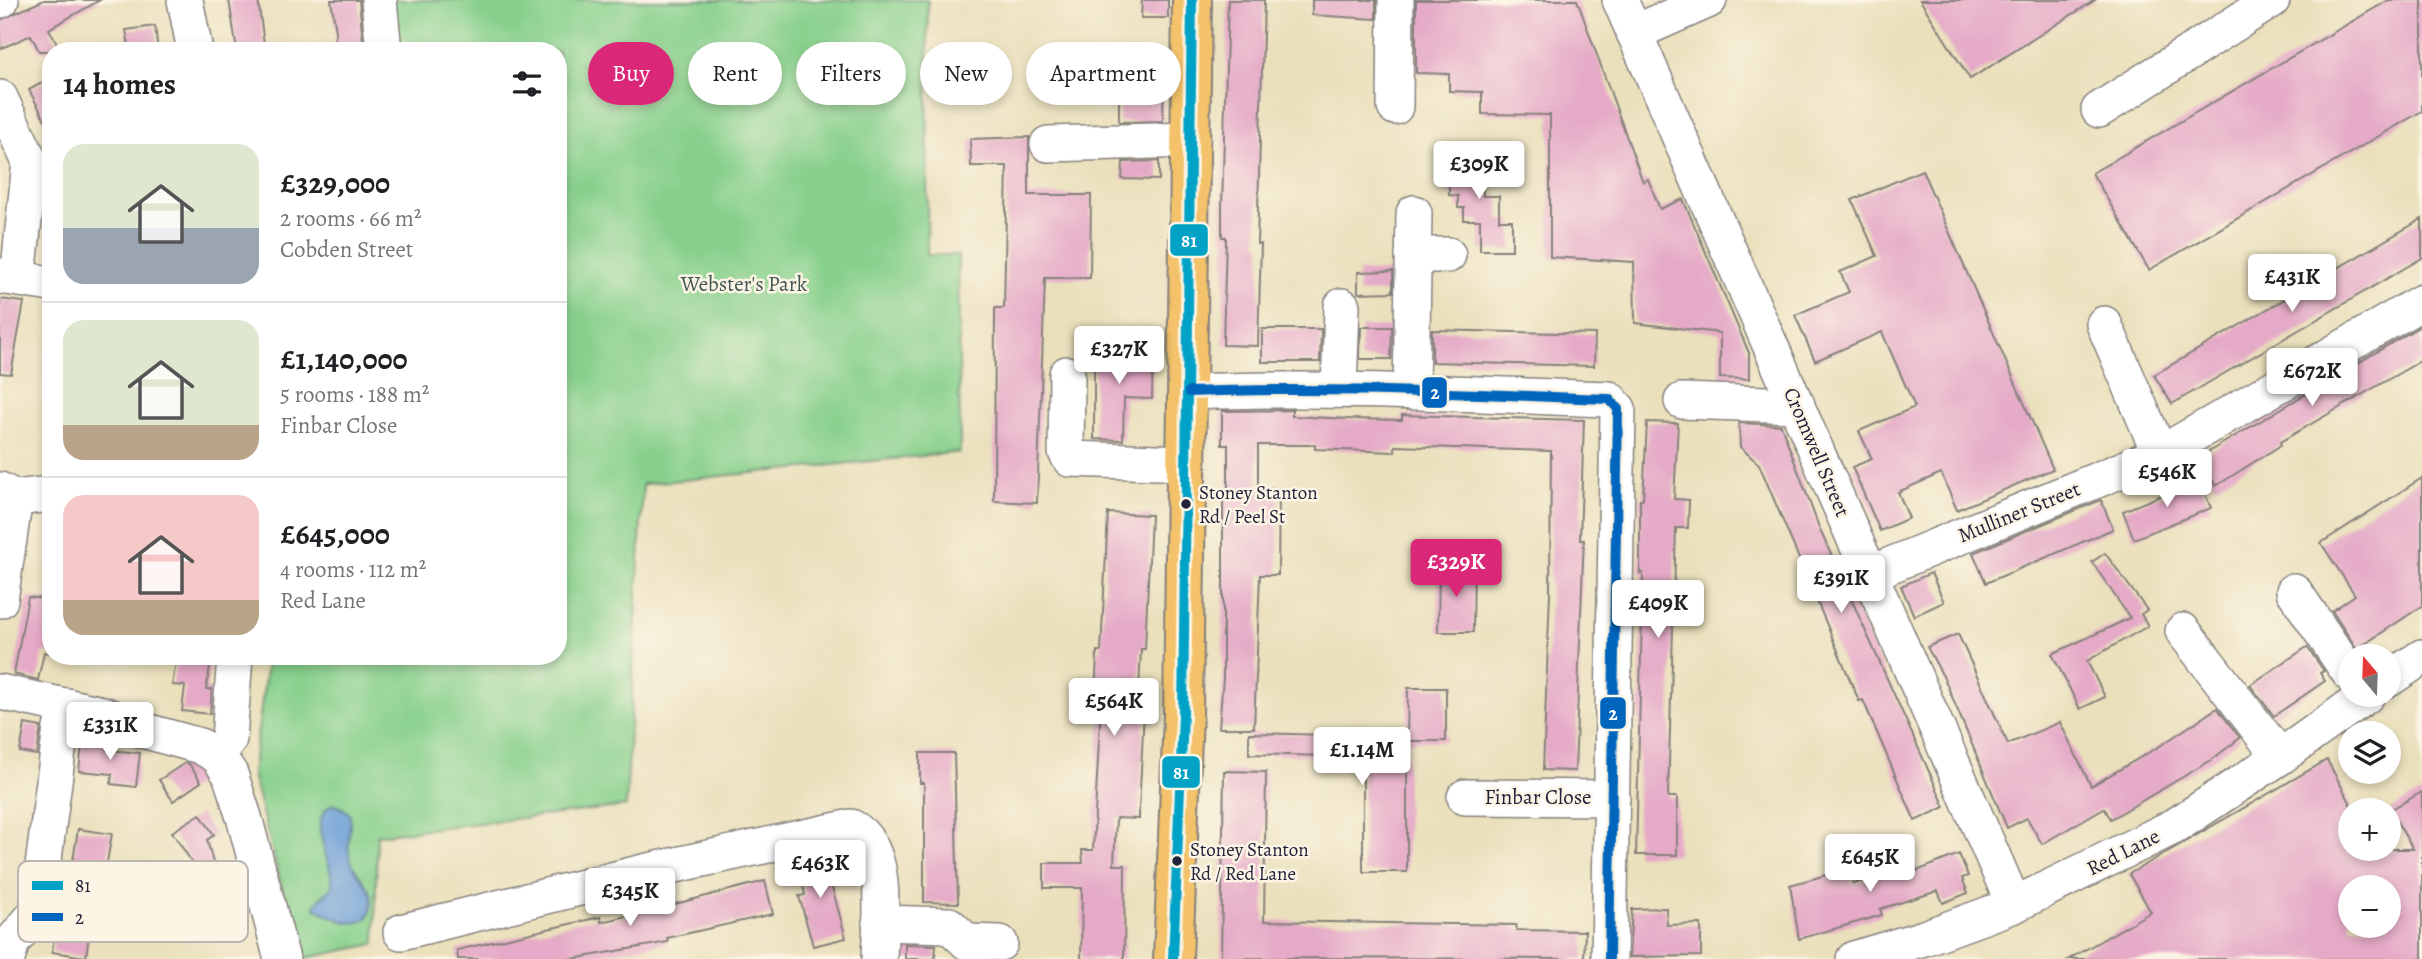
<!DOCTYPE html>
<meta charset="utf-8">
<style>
:root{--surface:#fff;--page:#f6f6f6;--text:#202124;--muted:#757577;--line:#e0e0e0;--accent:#db2777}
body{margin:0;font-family:Alegreya,serif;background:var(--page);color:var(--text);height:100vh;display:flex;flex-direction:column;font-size:26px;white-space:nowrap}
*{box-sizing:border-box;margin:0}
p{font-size:23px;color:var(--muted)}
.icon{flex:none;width:38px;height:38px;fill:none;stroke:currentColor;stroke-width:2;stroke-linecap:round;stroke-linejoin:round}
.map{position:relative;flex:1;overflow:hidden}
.drawer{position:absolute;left:42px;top:42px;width:525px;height:623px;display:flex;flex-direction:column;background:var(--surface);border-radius:28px;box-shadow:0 4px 10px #0003}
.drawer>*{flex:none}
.top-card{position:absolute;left:588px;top:42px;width:665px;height:63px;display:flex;gap:14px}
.needle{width:46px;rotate:341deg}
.controls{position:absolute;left:2338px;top:644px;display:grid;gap:14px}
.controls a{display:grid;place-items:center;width:63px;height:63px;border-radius:50%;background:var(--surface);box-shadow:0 4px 10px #0003;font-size:35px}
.price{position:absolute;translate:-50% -60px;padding:0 16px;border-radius:7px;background:#fff;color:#222;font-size:23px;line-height:46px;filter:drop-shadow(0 2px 4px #0008)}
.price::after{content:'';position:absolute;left:50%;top:42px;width:21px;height:16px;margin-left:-10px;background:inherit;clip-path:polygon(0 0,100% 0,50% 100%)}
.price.active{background:var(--accent);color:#fff}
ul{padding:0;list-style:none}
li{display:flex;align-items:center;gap:21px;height:175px;padding:0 21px}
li+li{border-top:2px solid var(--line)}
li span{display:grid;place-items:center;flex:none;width:196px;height:140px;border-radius:21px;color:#555}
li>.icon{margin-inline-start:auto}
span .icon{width:84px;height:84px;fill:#fffc;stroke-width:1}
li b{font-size:30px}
h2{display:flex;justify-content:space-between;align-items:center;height:84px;padding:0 21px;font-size:30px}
.chip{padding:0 24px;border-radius:32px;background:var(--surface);box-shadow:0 4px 10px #0003;font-size:24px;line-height:63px}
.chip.active{background:var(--accent);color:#fff}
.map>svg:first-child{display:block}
.green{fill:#87d08c;stroke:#547964;stroke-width:2}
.water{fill:#6a9ed6;stroke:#466088;stroke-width:2}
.building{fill:#e5aac7;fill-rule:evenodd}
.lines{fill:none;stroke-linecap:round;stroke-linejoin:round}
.minor-casing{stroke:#86817c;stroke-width:38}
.major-casing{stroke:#86817c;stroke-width:42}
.minor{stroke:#fff;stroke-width:35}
.major{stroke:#f3c26a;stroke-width:38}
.bus-1-casing{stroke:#fcf5e5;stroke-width:16}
.bus-2-casing{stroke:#fcf5e5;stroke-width:16}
.bus-1{stroke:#02a2c7;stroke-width:10}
.bus-2{stroke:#0065bd;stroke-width:10}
.bus-dot{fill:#22223b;stroke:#fcf5e5;stroke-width:2.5}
.labels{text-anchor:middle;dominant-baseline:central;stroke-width:5;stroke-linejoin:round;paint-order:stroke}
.bus-label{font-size:19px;fill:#22223b;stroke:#fcf5e5;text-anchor:start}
.park-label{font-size:21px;fill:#405653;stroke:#fcf5e5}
.street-label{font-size:21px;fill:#22223b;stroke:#fcf5e5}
.key{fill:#fcf5e5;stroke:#bbb6b2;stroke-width:2}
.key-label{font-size:19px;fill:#22223b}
.line-badge{stroke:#fcf5e5;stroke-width:2.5}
.badge-label{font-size:19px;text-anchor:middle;font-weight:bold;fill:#fff}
</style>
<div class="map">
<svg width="2422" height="959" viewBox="0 0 2422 959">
<rect width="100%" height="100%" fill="#fcf5e5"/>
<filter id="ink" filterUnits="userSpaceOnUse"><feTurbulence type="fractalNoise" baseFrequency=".0143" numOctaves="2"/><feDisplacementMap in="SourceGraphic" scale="14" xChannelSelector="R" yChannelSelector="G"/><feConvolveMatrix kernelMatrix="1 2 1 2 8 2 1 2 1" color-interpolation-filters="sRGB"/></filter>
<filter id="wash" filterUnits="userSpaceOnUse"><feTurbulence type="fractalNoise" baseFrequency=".00686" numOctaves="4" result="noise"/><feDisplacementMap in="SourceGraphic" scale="28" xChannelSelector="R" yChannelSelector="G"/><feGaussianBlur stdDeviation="1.57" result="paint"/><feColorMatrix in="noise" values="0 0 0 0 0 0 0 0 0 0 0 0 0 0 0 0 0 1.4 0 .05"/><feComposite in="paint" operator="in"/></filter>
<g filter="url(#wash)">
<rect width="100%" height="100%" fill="#eae0bc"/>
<!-- green -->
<polygon class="green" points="392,0 928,0 927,255 958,255 960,452 643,484 626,806 377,835 375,944 301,959 252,774 268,656 558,656 558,51 398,51"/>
<!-- water -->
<path class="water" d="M 332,804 C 338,806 347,810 350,815 C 352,819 346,846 350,858 C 358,883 381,888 368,917 C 353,931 330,916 315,908 L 316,903 L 332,887 C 334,860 304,823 332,804 Z"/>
<g id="blocks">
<!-- building -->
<g class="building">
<polygon points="44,0 100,0 49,29 61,51 39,51 31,35 0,49 0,20"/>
<polygon points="229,0 258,0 265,51 237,51"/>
<polygon points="331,0 359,0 364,51 333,51 336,32"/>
<polygon points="1142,0 1168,0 1168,18 1141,18"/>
<polygon points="1228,0 1264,0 1257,244 1261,244 1258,346 1223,345 1226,237 1222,237 1222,207"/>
<polygon points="1312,0 1376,0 1376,19 1312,15"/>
<polygon points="1416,0 1577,0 1643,182 1648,179 1660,209 1683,199 1749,353 1749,379 1720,378 1720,333 1635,323 1634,262 1550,257 1550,115 1482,114 1482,92 1449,91 1449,74 1416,73"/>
<polygon points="1920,0 2095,0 1970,79"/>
<polygon points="2389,0 2422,0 2422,111 2149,270 2092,173"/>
<polygon points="155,26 158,51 130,51 126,30"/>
<polygon points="1119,64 1164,64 1163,121 1119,122"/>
<polygon points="51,78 51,131 29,90"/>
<polygon points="1029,137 1029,195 1091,195 1090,278 1045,278 1037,503 994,501 995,308 1004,308 1007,166 971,166 970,139"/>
<polygon points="1449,154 1483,154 1483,196 1499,196 1499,220 1512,220 1512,250 1480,250 1480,220 1464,220 1464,208 1458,208 1458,196 1449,195"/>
<polygon points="1159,161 1159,180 1122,179 1123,162"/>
<polygon points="1922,170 2053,469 1957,510 1941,473 1898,492 1909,518 1880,531 1852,467 1872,459 1859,431 1915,407 1882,332 1815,361 1795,315 1849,292 1840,272 1877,256 1852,200"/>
<polygon points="2422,219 2422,258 2172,404 2154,375"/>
<polygon points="1393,271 1393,292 1358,293 1358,272"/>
<polygon points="0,299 24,302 11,374 0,373"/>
<polygon points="2422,325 2422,360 2280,442 2281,445 2216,486 2198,458"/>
<polygon points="1361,327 1392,327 1391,359 1360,359"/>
<polygon points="1262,329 1321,329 1320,362 1262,362"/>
<polygon points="1432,330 1595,334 1594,366 1432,362"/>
<polygon points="1153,346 1152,399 1124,398 1123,440 1094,439 1094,349"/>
<polygon points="1292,410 1292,416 1348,419 1402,420 1402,415 1584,420 1580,540 1584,540 1583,561 1575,771 1543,770 1550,593 1551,451 1395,446 1395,452 1315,449 1315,445 1258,445 1258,489 1279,489 1278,575 1260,575 1254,728 1219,728 1223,678 1223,491 1228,489 1228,445 1222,445 1222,411"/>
<polygon points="1647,422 1678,423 1674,499 1689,500 1688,528 1676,528 1668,797 1677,797 1677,855 1636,855 1643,573 1640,573 1640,499 1643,499"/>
<polygon points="1739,423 1781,425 1820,530 1945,807 1915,821 1863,700 1859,701 1759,464 1740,447"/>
<polygon points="2422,478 2422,606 2357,649 2332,611 2355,595 2321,543"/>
<polygon points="2199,480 2211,508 2134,539 2123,511"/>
<polygon points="2101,500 2113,529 1986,583 1973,553"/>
<polygon points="1108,513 1151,515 1145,649 1141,649 1138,711 1144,711 1139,810 1139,819 1116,818 1114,865 1125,865 1124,959 1081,959 1082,888 1044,888 1044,863 1083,863 1082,850 1093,850 1101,704 1095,703 1096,675 1097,651 1101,651"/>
<polygon points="2105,553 2147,610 2141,614 2148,626 2087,661 2105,697 2080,709 2052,654 2130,618 2092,562"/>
<polygon points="1439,566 1474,566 1473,632 1438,632"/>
<polygon points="1931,573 1944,602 1914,616 1901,586"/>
<polygon points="28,597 51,600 51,653 44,652 38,680 14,674"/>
<polygon points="1958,634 2008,744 2060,722 2091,786 2160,746 2217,708 2240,738 2210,761 2111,819 2104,808 2042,844 2027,818 2007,828 1945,680 1927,647"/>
<polygon points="2307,647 2324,671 2320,673 2325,681 2274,716 2250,685"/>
<polygon points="177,656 212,656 206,689 212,689 210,714 182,711 185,686 172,685"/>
<polygon points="1408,688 1446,688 1446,741 1407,741"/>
<polygon points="25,724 41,727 37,755 20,752"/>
<polygon points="1249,733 1407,737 1407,872 1363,872 1363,757 1249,754"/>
<polygon points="83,737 108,740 107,750 140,753 136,787 111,784 112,774 79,771"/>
<polygon points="920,753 954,753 958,903 924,902 924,783 920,783"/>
<path d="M 2327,760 L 2350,802 L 2350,849 L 2413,849 L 2390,810 L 2422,792 L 2422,959 L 2069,959 L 2151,912 L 2129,874 ZM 2350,887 L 2389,887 L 2389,926 L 2350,926 Z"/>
<polygon points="185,763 189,764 201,782 173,801 159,780"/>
<polygon points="1224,771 1266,772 1264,921 1516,925 1516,930 1585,931 1584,959 1221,958"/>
<polygon points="200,814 214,835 207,840 230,925 197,934 181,877 199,873 172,832"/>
<polygon points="78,829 112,834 100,902 94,901 86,957 52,952 57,916 64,918"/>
<polygon points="830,852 834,871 828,873 846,938 813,946 799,896 805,895 797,859"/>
<polygon points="1959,854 1968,876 1962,878 1968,893 1943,903 1938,891 1880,909 1882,915 1799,939 1790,885 1848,869 1853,884 1915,864 1917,871"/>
<polygon points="765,881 773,914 667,938 668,942 572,959 458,959 457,950 600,917 601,922 632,915"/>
<polygon points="1666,908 1667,925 1701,924 1701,956 1629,957 1632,909"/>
<polygon points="905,944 936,945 935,959 905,959"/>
</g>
</g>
</g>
<g filter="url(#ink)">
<use href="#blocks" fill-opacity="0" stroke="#86817c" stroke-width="2"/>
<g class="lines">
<!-- minor casing -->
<g class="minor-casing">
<g id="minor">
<polyline points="0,0 1,0"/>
<polyline points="185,0 195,51"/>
<polyline points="379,0 384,51"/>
<polyline points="1620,0 2014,905"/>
<polyline points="1634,33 1709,0"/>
<polyline points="0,98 30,162 18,278"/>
<polyline points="1395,107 1396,0"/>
<polyline points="2099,110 2272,0"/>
<polyline points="1048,144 1192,140"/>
<polyline points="1413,255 1448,255"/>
<polyline points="0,276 51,284"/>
<polyline points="2104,324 2160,454"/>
<polyline points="1067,374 1066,452 1070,459 1187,463"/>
<polyline points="1339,390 1342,306"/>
<path d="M 1189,392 C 1329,386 1469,394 1609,399 L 1618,409 L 1609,959"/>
<polyline points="1411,392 1414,213"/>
<polyline points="1682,401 1797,405"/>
<polyline points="0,490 15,498 51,494"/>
<polyline points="1869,574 2160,454 2422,302"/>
<polyline points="2294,591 2350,674"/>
<polyline points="0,600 15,498"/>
<polyline points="2183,631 2280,757"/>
<polyline points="2389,679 2422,657"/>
<polyline points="0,692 103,714 135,728 200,746 218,756 230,774 244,817 282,959"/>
<polyline points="218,756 229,739 235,656"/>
<polyline points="1465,797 1612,798"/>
<polyline points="880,923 949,925 967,942 1000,943"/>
<path d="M 401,932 L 648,871 L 851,827 C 891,847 880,921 879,959"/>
<polyline points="7,959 12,942 37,912 61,728 67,706"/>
<polyline points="1854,959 1924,938 2014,905 2175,826 2280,757 2367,695"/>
</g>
</g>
<!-- major casing -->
<g class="major-casing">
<polyline id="major" points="1173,959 1183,715 1192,0"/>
</g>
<!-- minor -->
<use href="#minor" class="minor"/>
<!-- major -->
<use href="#major" class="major"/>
<!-- bus-1 casing -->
<g class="bus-1-casing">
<polyline id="bus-1" points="1173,959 1183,715 1192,0"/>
</g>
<!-- bus-2 casing -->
<g class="bus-2-casing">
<path id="bus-2" d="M 1189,392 C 1329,386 1469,394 1609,399 L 1618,409 L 1609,959"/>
</g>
<!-- bus-1 -->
<use href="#bus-1" class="bus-1"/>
<!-- bus-2 -->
<use href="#bus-2" class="bus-2"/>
</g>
</g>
<!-- markers -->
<g class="bus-dot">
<circle cx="1186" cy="504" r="6"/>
<circle cx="1177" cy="861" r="6"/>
</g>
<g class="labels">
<!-- bus labels -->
<g class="bus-label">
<text x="1199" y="493">Stoney Stanton<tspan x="1199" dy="24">Rd / Peel St</tspan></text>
<text x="1190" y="850">Stoney Stanton<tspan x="1190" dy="24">Rd / Red Lane</tspan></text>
</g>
<!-- park labels -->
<g class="park-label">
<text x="744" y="284">Webster's Park</text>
</g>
<!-- street labels -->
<g class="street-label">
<text transform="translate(1817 452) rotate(67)">Cromwell Street</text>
<text transform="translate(2019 512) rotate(-22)">Mulliner Street</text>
<text x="1538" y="797">Finbar Close</text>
<text transform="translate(2123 852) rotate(-27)">Red Lane</text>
</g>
</g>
<!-- legend -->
<rect x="18" y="861" width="230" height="81" rx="10" class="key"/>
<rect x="32" y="881" width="31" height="9" fill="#02a2c7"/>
<rect x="32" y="913" width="31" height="8" fill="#0065bd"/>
<g class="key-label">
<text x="75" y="892">81</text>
<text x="75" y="924">2</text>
</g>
<g class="line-badge">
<rect x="1169" y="223" width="40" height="34" rx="7" fill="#02a2c7"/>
<rect x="1421" y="376" width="27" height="33" rx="7" fill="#0065bd"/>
<rect x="1599" y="696" width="28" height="34" rx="7" fill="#0065bd"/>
<rect x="1161" y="755" width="40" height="34" rx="7" fill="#02a2c7"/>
</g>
<g class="badge-label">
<text x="1189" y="247">81</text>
<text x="1435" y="399">2</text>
<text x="1613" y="720">2</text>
<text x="1181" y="779">81</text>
</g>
</svg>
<div class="controls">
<a><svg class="needle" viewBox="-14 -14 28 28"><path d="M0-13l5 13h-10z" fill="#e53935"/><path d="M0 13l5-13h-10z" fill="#757577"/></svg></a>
<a><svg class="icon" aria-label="layers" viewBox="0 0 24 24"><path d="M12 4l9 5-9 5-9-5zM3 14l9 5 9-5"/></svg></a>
<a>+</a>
<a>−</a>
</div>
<b class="price" style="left:1479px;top:201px">£309K</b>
<b class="price" style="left:2292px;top:314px">£431K</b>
<b class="price" style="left:1119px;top:386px">£327K</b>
<b class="price" style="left:2312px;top:408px">£672K</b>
<b class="price" style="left:2167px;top:509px">£546K</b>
<b class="price active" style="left:1456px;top:599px">£329K</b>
<b class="price" style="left:1841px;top:615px">£391K</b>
<b class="price" style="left:1658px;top:640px">£409K</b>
<b class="price" style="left:1114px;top:738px">£564K</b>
<b class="price" style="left:110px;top:762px">£331K</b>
<b class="price" style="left:1362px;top:787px">£1.14M</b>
<b class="price" style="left:1870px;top:894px">£645K</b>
<b class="price" style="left:820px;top:900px">£463K</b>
<b class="price" style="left:630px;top:928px">£345K</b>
<div class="top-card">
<a class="chip active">Buy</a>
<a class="chip">Rent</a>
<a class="chip">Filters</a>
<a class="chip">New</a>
<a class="chip">Apartment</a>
</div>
<section class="drawer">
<h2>14 homes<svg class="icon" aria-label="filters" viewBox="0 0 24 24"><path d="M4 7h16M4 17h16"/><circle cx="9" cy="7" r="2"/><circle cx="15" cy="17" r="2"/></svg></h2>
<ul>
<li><span style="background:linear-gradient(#dfe7d0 60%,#9aa5b1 0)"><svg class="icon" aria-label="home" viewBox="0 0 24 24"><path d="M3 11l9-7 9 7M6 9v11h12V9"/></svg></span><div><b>£329,000</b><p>2 rooms · 66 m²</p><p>Cobden Street</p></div></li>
<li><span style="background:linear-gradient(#dfe7d0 75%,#b9a48a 0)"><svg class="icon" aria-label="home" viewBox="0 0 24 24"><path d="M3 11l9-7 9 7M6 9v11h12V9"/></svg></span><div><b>£1,140,000</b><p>5 rooms · 188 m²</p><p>Finbar Close</p></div></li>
<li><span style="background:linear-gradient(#f6c9c9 75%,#b9a48a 0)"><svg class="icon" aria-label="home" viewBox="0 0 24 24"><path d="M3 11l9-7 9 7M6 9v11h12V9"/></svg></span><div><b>£645,000</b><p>4 rooms · 112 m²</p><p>Red Lane</p></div></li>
</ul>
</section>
</div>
